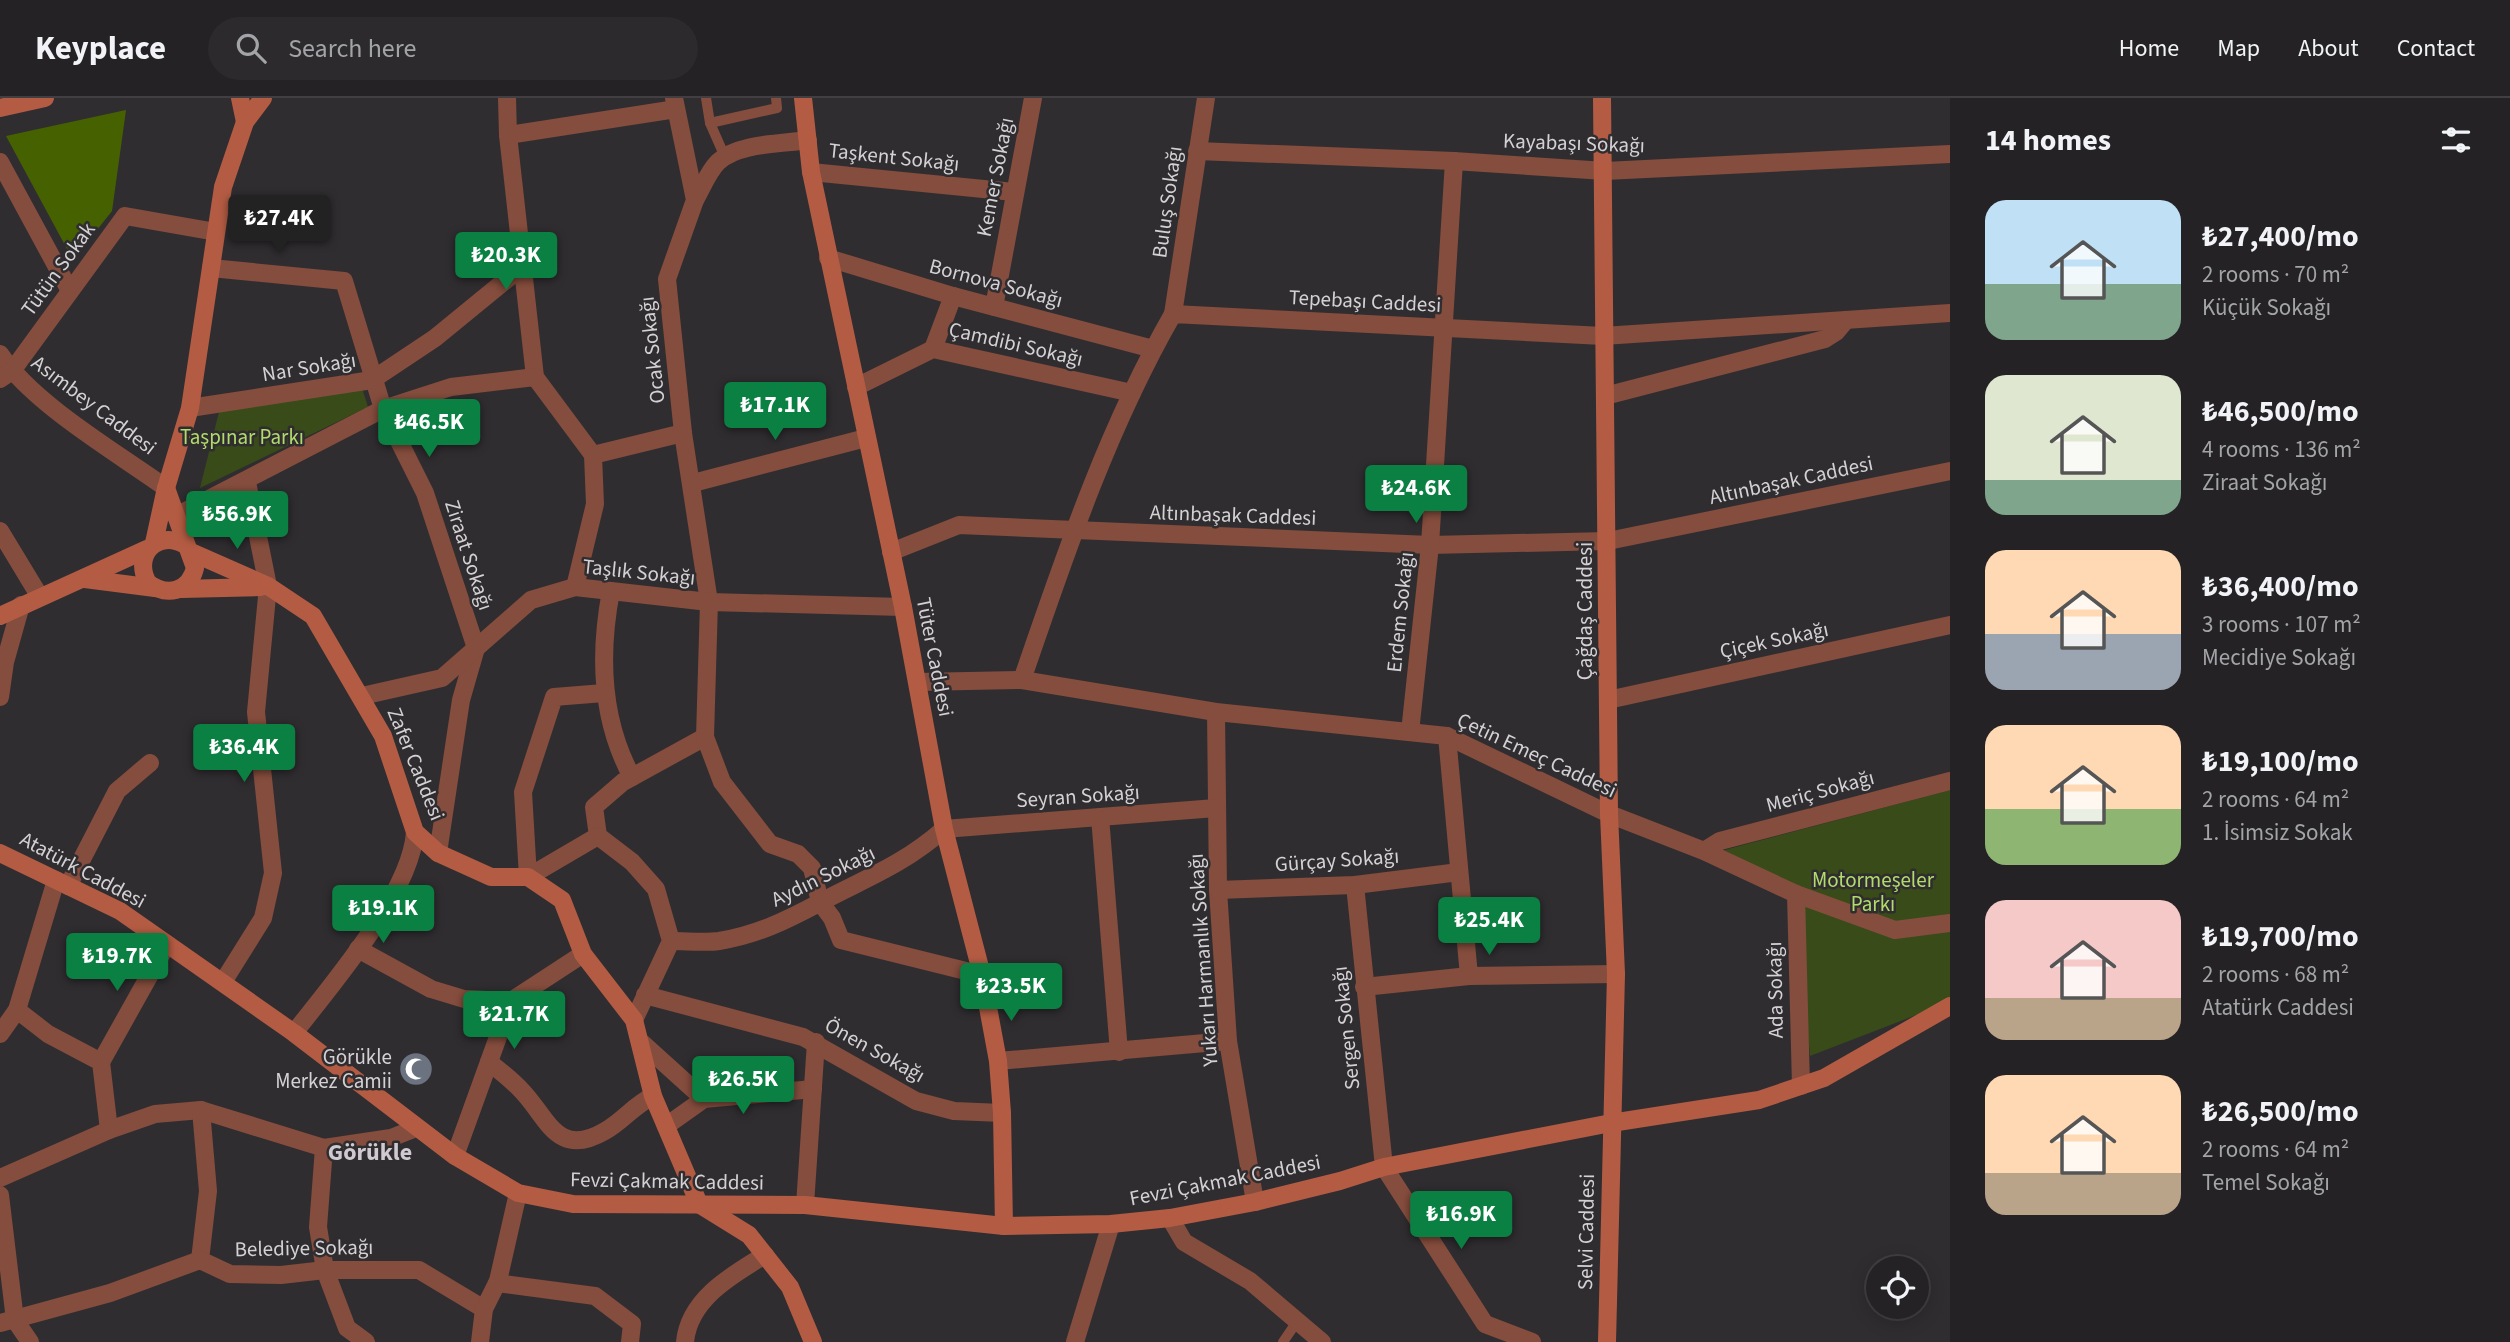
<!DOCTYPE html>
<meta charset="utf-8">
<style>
:root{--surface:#242225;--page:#2c2a2d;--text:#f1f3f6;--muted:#a3a4a7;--line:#413f42;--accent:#0b8043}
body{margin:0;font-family:"Source Sans 3",sans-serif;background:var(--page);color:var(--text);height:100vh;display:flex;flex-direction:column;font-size:26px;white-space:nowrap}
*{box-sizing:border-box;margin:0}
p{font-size:23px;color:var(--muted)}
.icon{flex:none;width:38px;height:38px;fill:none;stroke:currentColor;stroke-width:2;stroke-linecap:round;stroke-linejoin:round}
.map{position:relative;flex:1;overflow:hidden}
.drawer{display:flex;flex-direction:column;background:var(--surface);width:560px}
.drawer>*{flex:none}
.controls{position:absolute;left:1866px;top:1158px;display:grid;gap:14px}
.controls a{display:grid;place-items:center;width:63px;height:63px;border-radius:50%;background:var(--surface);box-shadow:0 4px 18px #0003,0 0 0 2px var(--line);font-size:35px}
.price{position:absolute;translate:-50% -60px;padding:0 16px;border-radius:7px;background:var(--accent);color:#fff;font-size:23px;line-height:46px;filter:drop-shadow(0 2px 4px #0008)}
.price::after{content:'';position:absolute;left:50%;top:42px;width:21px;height:16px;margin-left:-10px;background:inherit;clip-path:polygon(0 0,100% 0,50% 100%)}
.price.active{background:#222;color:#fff}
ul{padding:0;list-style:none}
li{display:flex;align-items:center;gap:21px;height:175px;padding:0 35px}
li span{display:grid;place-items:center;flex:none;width:196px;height:140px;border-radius:21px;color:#555}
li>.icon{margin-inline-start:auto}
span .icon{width:84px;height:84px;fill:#fffc;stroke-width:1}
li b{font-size:30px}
h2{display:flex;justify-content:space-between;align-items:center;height:84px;padding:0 35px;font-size:30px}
header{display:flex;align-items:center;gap:42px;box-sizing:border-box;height:98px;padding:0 35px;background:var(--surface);border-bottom:2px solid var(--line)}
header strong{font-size:33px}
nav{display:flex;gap:38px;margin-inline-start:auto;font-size:24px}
.search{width:490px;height:63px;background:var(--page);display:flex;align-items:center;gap:18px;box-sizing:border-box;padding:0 24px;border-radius:38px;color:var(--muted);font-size:26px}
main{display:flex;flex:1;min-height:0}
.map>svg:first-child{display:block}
.green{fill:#384b18}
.forest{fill:#466200}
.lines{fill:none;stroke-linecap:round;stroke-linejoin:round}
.lane{stroke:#854d3d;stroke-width:10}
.street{stroke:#854d3d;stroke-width:18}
.secondary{stroke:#b45c43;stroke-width:18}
.labels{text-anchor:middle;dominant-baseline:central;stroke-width:5;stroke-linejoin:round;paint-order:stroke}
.street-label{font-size:21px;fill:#d4d1d4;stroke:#302d31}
.park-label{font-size:21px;fill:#b1db6b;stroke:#302d31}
.poi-label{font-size:21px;fill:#d4d1d4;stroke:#302d31;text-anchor:end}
.quarter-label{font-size:24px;font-weight:bold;fill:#cecacf;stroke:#302d31}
</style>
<header>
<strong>Keyplace</strong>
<div class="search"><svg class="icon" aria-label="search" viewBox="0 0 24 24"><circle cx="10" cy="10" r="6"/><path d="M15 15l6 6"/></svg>Search here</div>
<nav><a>Home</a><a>Map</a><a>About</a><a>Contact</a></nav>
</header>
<main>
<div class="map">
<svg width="1950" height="1244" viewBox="0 0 1950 1244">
<rect width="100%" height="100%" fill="#302d31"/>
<!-- green -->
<g class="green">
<polygon points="362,290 368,309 200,390 219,314"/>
<polygon points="1950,692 1950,904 1810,958 1796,796 1717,754"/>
</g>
<!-- forest -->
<polygon class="forest" points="126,12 112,113 73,162 6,38"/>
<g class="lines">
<!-- lane -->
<g class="lane">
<polyline points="706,0 710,25 725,59"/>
<polyline points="710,25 777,10 776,0"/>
<polyline points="1283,1244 1298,1222"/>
</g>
<!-- street -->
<g class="street">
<polyline points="507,0 508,37 535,279 593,357"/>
<polyline points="508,37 676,11"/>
<polyline points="1197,53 1454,63 1605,73 1950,56"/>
<polyline points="0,64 70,193"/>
<polyline points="811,74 1014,94"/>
<path d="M 695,102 C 702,90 708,74 718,64 C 738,45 781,46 808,42"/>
<polyline points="828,160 953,198 1153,251"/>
<polyline points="211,170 344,183 383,311 425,395 476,550 461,602 438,755"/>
<polyline points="994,209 1033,0"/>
<polyline points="1173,216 1206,0"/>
<polyline points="933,251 953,198"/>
<path d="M 0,256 C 33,306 116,354 166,390"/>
<polyline points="0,281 12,273 125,118 216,134"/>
<polyline points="856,289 933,251 1132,295"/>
<polyline points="1605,298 1825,241 1836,234 1846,222"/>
<polyline points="190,310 372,282 435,240 523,168"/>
<polyline points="693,385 866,340"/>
<polyline points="176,418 383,311 451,289 535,279"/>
<polyline points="0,433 40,499"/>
<polyline points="891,454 959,427 1430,447 1608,443 1950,373"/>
<polyline points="575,489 595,406 593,357 683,335"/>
<path d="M 611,493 C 599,556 601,622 632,679"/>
<path d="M 1022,582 C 1065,457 1107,331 1173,216 L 1603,238 L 1950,215"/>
<polyline points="918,584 1022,582 1216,614 1447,638 1609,716 1704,753 1796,796 1895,832 1950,825"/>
<polyline points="604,595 554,599 523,694 528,779 598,738 594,709 623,684 705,639 709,504 683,335 667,181 695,102 674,0"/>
<polyline points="362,598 442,580 531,502 575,489 709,504 903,509"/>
<polyline points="0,599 5,564 21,507"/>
<polyline points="1608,602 1950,527"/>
<polyline points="1216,614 1218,792 1228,943 1255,1104"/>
<polyline points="1410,634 1430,447 1454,63"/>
<polyline points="1447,638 1469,878"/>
<polyline points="705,639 722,684 770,746 798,756 812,770 820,804 832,820 841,842 982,877"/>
<polyline points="1100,719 1119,954"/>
<polyline points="598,738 632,764 656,791 671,843 634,922"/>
<polyline points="1704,753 1720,743 1950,683"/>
<polyline points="1355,787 1384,1069 1485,1226 1532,1244"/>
<polyline points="68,788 117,693 150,665"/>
<polyline points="1218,792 1355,787 1459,774"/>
<polyline points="1796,796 1801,988"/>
<path d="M 671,843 C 687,843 704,845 719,843 C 757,837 787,822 819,805 C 866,780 903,767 944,731 L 1216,710"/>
<polyline points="358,851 431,891 464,901 511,903"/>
<polyline points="223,884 263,820 273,775 256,614 268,488 247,384"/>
<polyline points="1364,889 1469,878 1616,876"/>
<polyline points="645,897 803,939 916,1003 954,1013 1002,1015"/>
<polyline points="17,912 48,936 101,964 109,1032"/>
<path d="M 294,935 C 332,886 411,795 415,734"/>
<polyline points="0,936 17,912 56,782"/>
<polyline points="642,945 704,1001"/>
<polyline points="998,963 1228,943"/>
<polyline points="101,964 167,846"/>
<path d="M 489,964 C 500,973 512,982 522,993 C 548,1020 557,1061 605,1033 C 623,1023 634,1007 653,998"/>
<polyline points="666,1028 704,1001 813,991"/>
<polyline points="324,1050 318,1129 325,1172 347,1230 366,1244"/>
<polyline points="455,1058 511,903 583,856"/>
<polyline points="0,1080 109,1032 155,1016 201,1012 324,1050 391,1040 416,1030"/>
<polyline points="0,1097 15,1222 30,1244"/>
<polyline points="805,1107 816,944"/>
<polyline points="1170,1120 1184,1144 1250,1183 1322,1244"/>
<polyline points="200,1162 208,1093 201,1012"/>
<polyline points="497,1185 595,1198 632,1226 630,1244"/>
<polyline points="0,1225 110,1195 200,1162 230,1176 281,1177 325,1172 419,1172 484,1211"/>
<polyline points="480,1244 484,1211 498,1183 518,1095"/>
<path d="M 685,1244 C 689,1201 732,1177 765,1157"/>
<polyline points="1075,1244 1111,1126"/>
</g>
<!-- secondary -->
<g class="secondary">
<polyline points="240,0 245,24"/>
<polyline points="803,0 811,74 903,509 944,731 982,877 998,963 1002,1015 1004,1128"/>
<polyline points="1602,0 1609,716 1616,876 1607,1244"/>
<polyline points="0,10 45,0"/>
<path d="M 166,390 L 195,470 C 189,494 167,499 148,485 C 132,457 158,431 185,447"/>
<polyline points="154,445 166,390 190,310 223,89 245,24 263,0"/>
<polyline points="191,454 268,488 313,518 383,638 415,734 438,755 491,779 528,779 562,802 583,856 634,922 653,998 699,1106 749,1137 790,1189 813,1244"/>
<polyline points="85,481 155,490"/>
<polyline points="181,491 261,489"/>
<polyline points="0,518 147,451"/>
<polyline points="0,755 120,813 294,935 455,1058 518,1095 573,1106 805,1107 1004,1128 1111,1126 1170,1120 1255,1104 1340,1083 1384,1069 1611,1025 1759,1002 1824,980 1950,908"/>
</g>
</g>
<!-- icons -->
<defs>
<g id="mosque-disc" transform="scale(1.75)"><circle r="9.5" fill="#6b7280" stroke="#302d31"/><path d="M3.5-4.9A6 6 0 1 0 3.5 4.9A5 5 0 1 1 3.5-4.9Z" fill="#fff"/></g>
</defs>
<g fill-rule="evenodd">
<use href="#mosque-disc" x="416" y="971"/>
</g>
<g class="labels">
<!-- street labels -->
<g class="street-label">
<text transform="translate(1574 45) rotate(2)">Kayabaşı Sokağı</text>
<text transform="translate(894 59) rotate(6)">Taşkent Sokağı</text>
<text transform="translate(995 79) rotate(-79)">Kemer Sokağı</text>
<text transform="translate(1167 104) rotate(-82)">Buluş Sokağı</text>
<text transform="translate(58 171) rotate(-54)">Tütün Sokak</text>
<text transform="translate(996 185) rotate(15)">Bornova Sokağı</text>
<text transform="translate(1365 203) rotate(3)">Tepebaşı Caddesi</text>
<text transform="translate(1016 246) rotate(13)">Çamdibi Sokağı</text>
<text transform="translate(652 252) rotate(-96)">Ocak Sokağı</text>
<text transform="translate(309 269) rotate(-9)">Nar Sokağı</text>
<text transform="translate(94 307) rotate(37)">Asımbey Caddesi</text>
<text transform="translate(1791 382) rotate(-12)">Altınbaşak Caddesi</text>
<text transform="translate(1233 417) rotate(2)">Altınbaşak Caddesi</text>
<text transform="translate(469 457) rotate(72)">Ziraat Sokağı</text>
<text transform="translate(639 474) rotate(6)">Taşlık Sokağı</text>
<text transform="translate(1585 513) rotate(-90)">Çağdaş Caddesi</text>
<text transform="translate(1400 514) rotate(-84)">Erdem Sokağı</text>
<text transform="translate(1774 542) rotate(-12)">Çiçek Sokağı</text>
<text transform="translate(935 559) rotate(79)">Tüter Caddesi</text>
<text transform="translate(1537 657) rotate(25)">Çetin Emeç Caddesi</text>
<text transform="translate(416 666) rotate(68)">Zafer Caddesi</text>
<text transform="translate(1820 693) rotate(-15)">Meriç Sokağı</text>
<text transform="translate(1078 698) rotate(-4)">Seyran Sokağı</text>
<text transform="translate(1337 762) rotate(-4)">Gürçay Sokağı</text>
<text transform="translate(83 772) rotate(28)">Atatürk Caddesi</text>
<text transform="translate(823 778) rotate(-26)">Aydın Sokağı</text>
<text transform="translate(1203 862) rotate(-94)">Yukarı Harmanlık Sokağı</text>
<text transform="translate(1775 892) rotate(-91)">Ada Sokağı</text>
<text transform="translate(1346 930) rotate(-96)">Sergen Sokağı</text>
<text transform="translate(875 952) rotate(29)">Önen Sokağı</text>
<text transform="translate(1225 1082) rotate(-11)">Fevzi Çakmak Caddesi</text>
<text transform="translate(667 1083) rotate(1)">Fevzi Çakmak Caddesi</text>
<text transform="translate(1586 1134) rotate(-89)">Selvi Caddesi</text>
<text transform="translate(304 1150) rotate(-1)">Belediye Sokağı</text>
</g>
<!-- park labels -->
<g class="park-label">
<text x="242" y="339">Taşpınar Parkı</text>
<text x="1873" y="782">Motormeşeler<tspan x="1873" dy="24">Parkı</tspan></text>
</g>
<!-- poi labels -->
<g class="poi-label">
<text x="392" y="959">Görükle<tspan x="392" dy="24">Merkez Camii</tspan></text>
</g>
<!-- quarter labels -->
<g class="quarter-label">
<text x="370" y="1054">Görükle</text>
</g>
</g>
</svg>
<div class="controls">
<a><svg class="icon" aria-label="locate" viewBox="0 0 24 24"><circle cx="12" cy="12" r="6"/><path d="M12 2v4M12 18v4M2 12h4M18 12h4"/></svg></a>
</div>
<b class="price active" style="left:279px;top:157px">₺27.4K</b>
<b class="price" style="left:506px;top:194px">₺20.3K</b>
<b class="price" style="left:775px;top:344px">₺17.1K</b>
<b class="price" style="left:429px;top:361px">₺46.5K</b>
<b class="price" style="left:1416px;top:427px">₺24.6K</b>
<b class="price" style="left:237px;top:453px">₺56.9K</b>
<b class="price" style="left:244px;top:686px">₺36.4K</b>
<b class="price" style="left:383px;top:847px">₺19.1K</b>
<b class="price" style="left:1489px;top:859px">₺25.4K</b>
<b class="price" style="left:117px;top:895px">₺19.7K</b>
<b class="price" style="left:1011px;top:925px">₺23.5K</b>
<b class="price" style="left:514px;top:953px">₺21.7K</b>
<b class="price" style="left:743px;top:1018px">₺26.5K</b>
<b class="price" style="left:1461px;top:1153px">₺16.9K</b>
</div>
<section class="drawer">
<h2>14 homes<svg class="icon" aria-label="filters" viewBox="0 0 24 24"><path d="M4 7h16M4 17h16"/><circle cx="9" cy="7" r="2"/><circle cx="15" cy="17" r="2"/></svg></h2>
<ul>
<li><span style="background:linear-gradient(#bfe0f5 60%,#7fa58c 0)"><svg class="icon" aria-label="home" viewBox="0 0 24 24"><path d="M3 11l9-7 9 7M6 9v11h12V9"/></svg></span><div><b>₺27,400/mo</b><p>2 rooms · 70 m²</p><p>Küçük Sokağı</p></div></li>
<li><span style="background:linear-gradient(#dfe7d0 75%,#7fa58c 0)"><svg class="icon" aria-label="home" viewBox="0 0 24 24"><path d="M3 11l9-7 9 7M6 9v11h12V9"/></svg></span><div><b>₺46,500/mo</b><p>4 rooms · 136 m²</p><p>Ziraat Sokağı</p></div></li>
<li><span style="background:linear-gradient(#ffd9b3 60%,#9aa5b1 0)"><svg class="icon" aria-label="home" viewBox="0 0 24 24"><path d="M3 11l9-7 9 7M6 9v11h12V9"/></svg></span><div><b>₺36,400/mo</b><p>3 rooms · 107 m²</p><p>Mecidiye Sokağı</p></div></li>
<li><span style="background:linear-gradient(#ffd9b3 60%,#8fb573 0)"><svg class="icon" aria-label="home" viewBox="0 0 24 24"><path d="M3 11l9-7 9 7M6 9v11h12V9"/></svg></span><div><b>₺19,100/mo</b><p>2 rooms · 64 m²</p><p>1. İsimsiz Sokak</p></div></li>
<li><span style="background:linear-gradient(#f6c9c9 70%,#b9a48a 0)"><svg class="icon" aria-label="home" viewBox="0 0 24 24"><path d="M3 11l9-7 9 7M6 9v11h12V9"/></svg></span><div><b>₺19,700/mo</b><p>2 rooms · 68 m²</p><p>Atatürk Caddesi</p></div></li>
<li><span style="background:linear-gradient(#ffd9b3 70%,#b9a48a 0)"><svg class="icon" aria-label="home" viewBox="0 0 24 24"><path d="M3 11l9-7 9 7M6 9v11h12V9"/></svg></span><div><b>₺26,500/mo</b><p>2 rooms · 64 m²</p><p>Temel Sokağı</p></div></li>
</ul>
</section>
</main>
